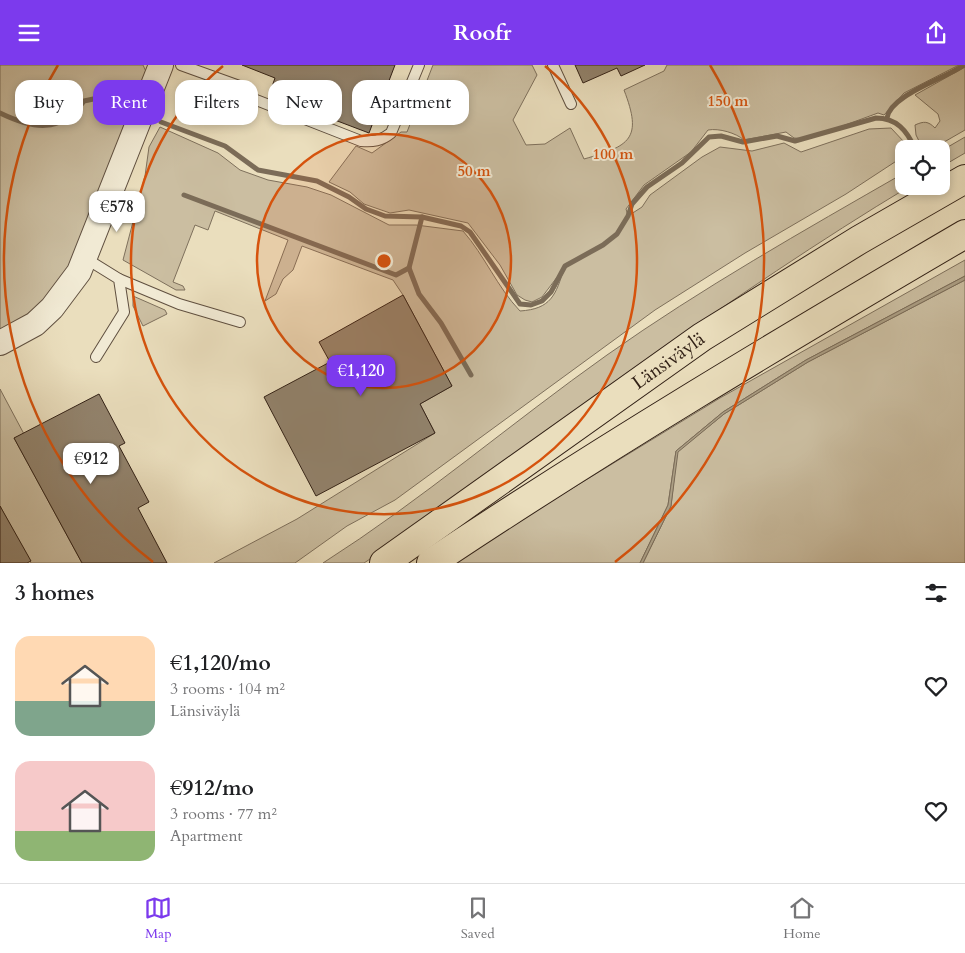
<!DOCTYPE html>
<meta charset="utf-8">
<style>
:root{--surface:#fff;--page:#f2f2f2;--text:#202124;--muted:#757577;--line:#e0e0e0;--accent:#7c3aed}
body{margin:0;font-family:Cardo,serif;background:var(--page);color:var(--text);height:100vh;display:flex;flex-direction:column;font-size:19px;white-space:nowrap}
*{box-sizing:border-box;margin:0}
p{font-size:16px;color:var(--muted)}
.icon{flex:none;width:28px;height:28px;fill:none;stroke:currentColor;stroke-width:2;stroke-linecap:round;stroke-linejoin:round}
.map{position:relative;height:498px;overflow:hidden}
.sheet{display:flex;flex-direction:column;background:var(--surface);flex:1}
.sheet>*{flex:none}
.top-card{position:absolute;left:15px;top:15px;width:500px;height:45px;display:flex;gap:10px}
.tools{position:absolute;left:895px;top:75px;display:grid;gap:10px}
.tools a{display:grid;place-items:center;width:55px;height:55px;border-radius:10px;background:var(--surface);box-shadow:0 2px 8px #0003;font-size:25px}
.price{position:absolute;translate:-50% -42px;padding:0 11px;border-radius:10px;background:#fff;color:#222;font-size:16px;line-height:32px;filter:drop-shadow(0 1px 2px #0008)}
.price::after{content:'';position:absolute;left:50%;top:30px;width:15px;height:11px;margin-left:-8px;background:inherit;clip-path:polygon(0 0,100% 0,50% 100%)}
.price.active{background:var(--accent);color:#fff}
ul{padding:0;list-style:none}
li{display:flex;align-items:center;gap:15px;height:125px;padding:0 15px}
li span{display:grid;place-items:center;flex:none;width:140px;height:100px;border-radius:15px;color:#555}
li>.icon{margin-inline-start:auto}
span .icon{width:60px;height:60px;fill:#fffc;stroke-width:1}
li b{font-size:21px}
h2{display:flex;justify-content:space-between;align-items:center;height:60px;padding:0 15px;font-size:21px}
.tag{padding:0 18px;border-radius:15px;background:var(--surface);box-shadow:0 2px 8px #0003;font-size:18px;line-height:45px}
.tag.active{background:var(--accent);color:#fff}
header{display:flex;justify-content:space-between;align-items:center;height:65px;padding:0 15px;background:var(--accent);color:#fff;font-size:22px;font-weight:700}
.tabs{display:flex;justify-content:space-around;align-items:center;height:70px;border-top:1px solid var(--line);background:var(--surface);font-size:14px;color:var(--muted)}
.tabs a{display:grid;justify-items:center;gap:2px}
.tabs .active{color:var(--accent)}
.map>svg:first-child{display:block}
.green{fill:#cbbea1;stroke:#7e705c}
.water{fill:#ab9e84;stroke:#7b6c58}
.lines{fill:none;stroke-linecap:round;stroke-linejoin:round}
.stream{stroke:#7b6c58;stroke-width:5}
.building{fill:#92836d;stroke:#322116}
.service-casing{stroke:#605040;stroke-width:12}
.tertiary-casing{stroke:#605040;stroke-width:26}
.primary-casing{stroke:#322116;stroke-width:30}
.service{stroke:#f1ead4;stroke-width:10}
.tertiary{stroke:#f1ead4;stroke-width:24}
.primary{stroke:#eadebd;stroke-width:28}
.ring{fill:none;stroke:#d6530d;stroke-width:2.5}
.labels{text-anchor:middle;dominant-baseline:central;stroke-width:4;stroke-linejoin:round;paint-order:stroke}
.street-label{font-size:19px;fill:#322116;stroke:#f1ead4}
.centre{fill:#d6530d;stroke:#f1ead4;stroke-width:2.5}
.ring-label{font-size:15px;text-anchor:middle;font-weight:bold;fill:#d6530d;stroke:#f1ead4;stroke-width:4;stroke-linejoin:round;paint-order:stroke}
</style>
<header><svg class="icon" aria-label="menu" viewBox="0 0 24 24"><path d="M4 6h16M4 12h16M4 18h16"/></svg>Roofr<svg class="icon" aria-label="share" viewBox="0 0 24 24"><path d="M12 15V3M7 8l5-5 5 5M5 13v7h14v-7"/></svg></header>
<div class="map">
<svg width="965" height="498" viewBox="0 0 965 498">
<rect width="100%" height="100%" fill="#eadebd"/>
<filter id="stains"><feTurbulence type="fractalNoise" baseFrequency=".004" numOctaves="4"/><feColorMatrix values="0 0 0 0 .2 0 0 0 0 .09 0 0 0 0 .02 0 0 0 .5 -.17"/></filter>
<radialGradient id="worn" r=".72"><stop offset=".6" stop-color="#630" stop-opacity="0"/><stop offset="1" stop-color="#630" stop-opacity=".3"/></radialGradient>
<!-- green -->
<g class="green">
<polygon points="0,0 143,0 148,11 76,198 52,229 26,250 0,265"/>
<path d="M 433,0 L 532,0 L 537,10 L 513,55 L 526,80 L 545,79 L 570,63 L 584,94 C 630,81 643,74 624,25 L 664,6 L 667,0 L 959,0 L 904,28 L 884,50 L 878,48 L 807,74 L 794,73 L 786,67 L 744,75 C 736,68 719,63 708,65 L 691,87 L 644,120 L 626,144 L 628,151 L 642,142 L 650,130 L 702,92 L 720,82 L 752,86 L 784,78 L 801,87 L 869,64 L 891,63 L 905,78 L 904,91 L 846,129 L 745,188 L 655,245 L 395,435 L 347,461 L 295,498 L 214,498 L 297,454 L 435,368 L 420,339 L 452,321 L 403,230 L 393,215 L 302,181 L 293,205 L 283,214 L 276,229 L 265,236 L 288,175 L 215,146 L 208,165 L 195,160 L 173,217 L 183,221 L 185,225 L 176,225 L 123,195 L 145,111 L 149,82 L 160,62 L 218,88 L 240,105 L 268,115 L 307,122 L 331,130 L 389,160 L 416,160 L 463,166 C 485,191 497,222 520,246 C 551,244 556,230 564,203 L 542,232 L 532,237 L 525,235 L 517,230 L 500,200 L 468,158 L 409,145 L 390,148 L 364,139 L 350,127 L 329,117 L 356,81 L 372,88 L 401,67 L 407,67 Z"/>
<path d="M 965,2 L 965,65 L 932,84 L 923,84 L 916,70 L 915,60 C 924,56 928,56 935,63 L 940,56 L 938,49 L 915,30 Z"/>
<polygon points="965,72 965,88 941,102 941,86"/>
<path d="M 904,108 L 904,121 L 910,121 C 729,230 561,358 390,481 L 364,498 L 323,498 C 422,435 511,358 607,290 C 702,223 803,166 904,108 Z"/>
<polygon points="965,195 965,211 806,295 723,347 676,386 668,440 640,498 450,498 720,333"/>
<polygon points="965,215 965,498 643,498 671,441 677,387 724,349 808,297"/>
<polygon points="133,231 165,245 167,249 143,261 133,241"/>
<polygon points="0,324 24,369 14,373 82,498 31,498 0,441"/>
</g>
<!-- water -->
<polygon class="water" points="965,211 965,215 808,297 724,349 678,387 671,441 643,498 640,498 668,440 676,386 723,347 806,295"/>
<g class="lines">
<!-- stream -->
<g class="stream">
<path d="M 0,48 C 33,64 60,69 84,36 L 98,33 L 118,41"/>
<path d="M 887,53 C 890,30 945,14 964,0"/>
<path d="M 161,57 L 225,81 L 258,105 L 317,116 L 349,132 L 366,144 L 385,151 L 422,152 L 461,161 L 470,167 L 520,239 L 531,240 L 542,236 L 551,227 L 565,201 L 603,180 L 617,169 L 628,151 L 632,139 L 647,122 L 682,98 L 709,72 L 721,71 L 743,77 L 777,71 L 795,76 L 876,53 C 896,53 907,65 915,84"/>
<polyline points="184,130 396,210 409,203"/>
<polyline points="422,152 409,203 419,229 441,258 471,310"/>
</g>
</g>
<!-- building -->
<g class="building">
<polygon points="242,0 395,0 369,68 269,30 275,13"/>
<polygon points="575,0 645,0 621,11 617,3 583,18"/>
<polygon points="403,230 452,321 420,339 435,368 316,431 264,332 330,297 319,277"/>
<polygon points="99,329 125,378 119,381 149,437 138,443 167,498 82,498 14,373"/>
<polygon points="0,441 31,496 27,498 0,498"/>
</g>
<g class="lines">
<!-- service casing -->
<g class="service-casing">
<g id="service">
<path d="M 181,0 L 242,22 L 251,33 L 361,76 C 373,77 381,76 391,68 L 419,0"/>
<polyline points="553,0 571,39"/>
<polyline points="85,193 119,214 124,247 96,292"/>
<polyline points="119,214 179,239 240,257"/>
</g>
</g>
<!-- tertiary casing -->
<g class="tertiary-casing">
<polyline id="tertiary" points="0,278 35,259 52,243 79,207 161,0"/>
</g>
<!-- primary casing -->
<g class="primary-casing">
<g id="primary">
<path id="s1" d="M 384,498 L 702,272 L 859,175 L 965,114"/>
<path d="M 431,498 C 605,382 784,275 965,169"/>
</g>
</g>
<!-- service -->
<use href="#service" class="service"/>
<!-- tertiary -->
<use href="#tertiary" class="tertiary"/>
<!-- primary -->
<use href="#primary" class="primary"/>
</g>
<!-- distance rings -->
<circle cx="384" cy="196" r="127" fill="#d6530d" fill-opacity=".12"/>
<g class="ring">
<circle cx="384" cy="196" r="127"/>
<path d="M545 1A253 253 0 1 1 223 1"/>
<path d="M153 497A380 380 0 0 1 58 0M710 0A380 380 0 0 1 615 497"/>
</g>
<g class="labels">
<!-- street labels -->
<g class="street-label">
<text stroke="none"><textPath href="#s1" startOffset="349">Länsiväylä</textPath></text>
</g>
</g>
<circle cx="384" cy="196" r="8" class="centre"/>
<g class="ring-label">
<text x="728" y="41">150 m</text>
<text x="613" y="94">100 m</text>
<text x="474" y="111">50 m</text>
</g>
<rect width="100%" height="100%" filter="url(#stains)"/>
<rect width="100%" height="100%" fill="url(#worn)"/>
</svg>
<div class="tools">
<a><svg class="icon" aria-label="locate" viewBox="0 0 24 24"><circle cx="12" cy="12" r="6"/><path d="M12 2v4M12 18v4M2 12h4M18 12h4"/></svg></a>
</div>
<b class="price" style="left:117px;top:168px">€578</b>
<b class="price active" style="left:361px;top:332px">€1,120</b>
<b class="price" style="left:91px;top:420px">€912</b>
<div class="top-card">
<a class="tag">Buy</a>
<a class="tag active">Rent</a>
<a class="tag">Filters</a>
<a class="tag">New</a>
<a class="tag">Apartment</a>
</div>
</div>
<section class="sheet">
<h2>3 homes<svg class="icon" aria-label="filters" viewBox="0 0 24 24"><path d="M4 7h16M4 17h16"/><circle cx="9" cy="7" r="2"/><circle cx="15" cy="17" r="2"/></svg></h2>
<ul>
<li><span style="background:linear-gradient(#ffd9b3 65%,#7fa58c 0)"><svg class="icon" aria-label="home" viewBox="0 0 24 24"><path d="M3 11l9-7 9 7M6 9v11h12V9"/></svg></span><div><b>€1,120/mo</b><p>3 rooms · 104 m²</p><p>Länsiväylä</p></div><svg class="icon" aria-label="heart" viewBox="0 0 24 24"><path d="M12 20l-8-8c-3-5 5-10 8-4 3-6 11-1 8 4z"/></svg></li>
<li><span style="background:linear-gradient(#f6c9c9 70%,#8fb573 0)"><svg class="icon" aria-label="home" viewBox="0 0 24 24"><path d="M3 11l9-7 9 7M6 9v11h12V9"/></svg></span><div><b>€912/mo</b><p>3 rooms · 77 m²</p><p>Apartment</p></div><svg class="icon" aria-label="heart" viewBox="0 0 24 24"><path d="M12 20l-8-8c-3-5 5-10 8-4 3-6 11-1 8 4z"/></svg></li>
</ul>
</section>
<nav class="tabs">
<a class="active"><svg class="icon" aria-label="map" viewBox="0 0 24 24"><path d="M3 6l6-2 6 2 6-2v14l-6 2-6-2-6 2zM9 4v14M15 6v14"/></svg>Map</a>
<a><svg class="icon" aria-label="saved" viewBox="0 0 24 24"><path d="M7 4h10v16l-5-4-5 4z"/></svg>Saved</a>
<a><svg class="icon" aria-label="home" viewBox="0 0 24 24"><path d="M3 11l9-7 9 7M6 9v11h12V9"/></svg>Home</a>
</nav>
